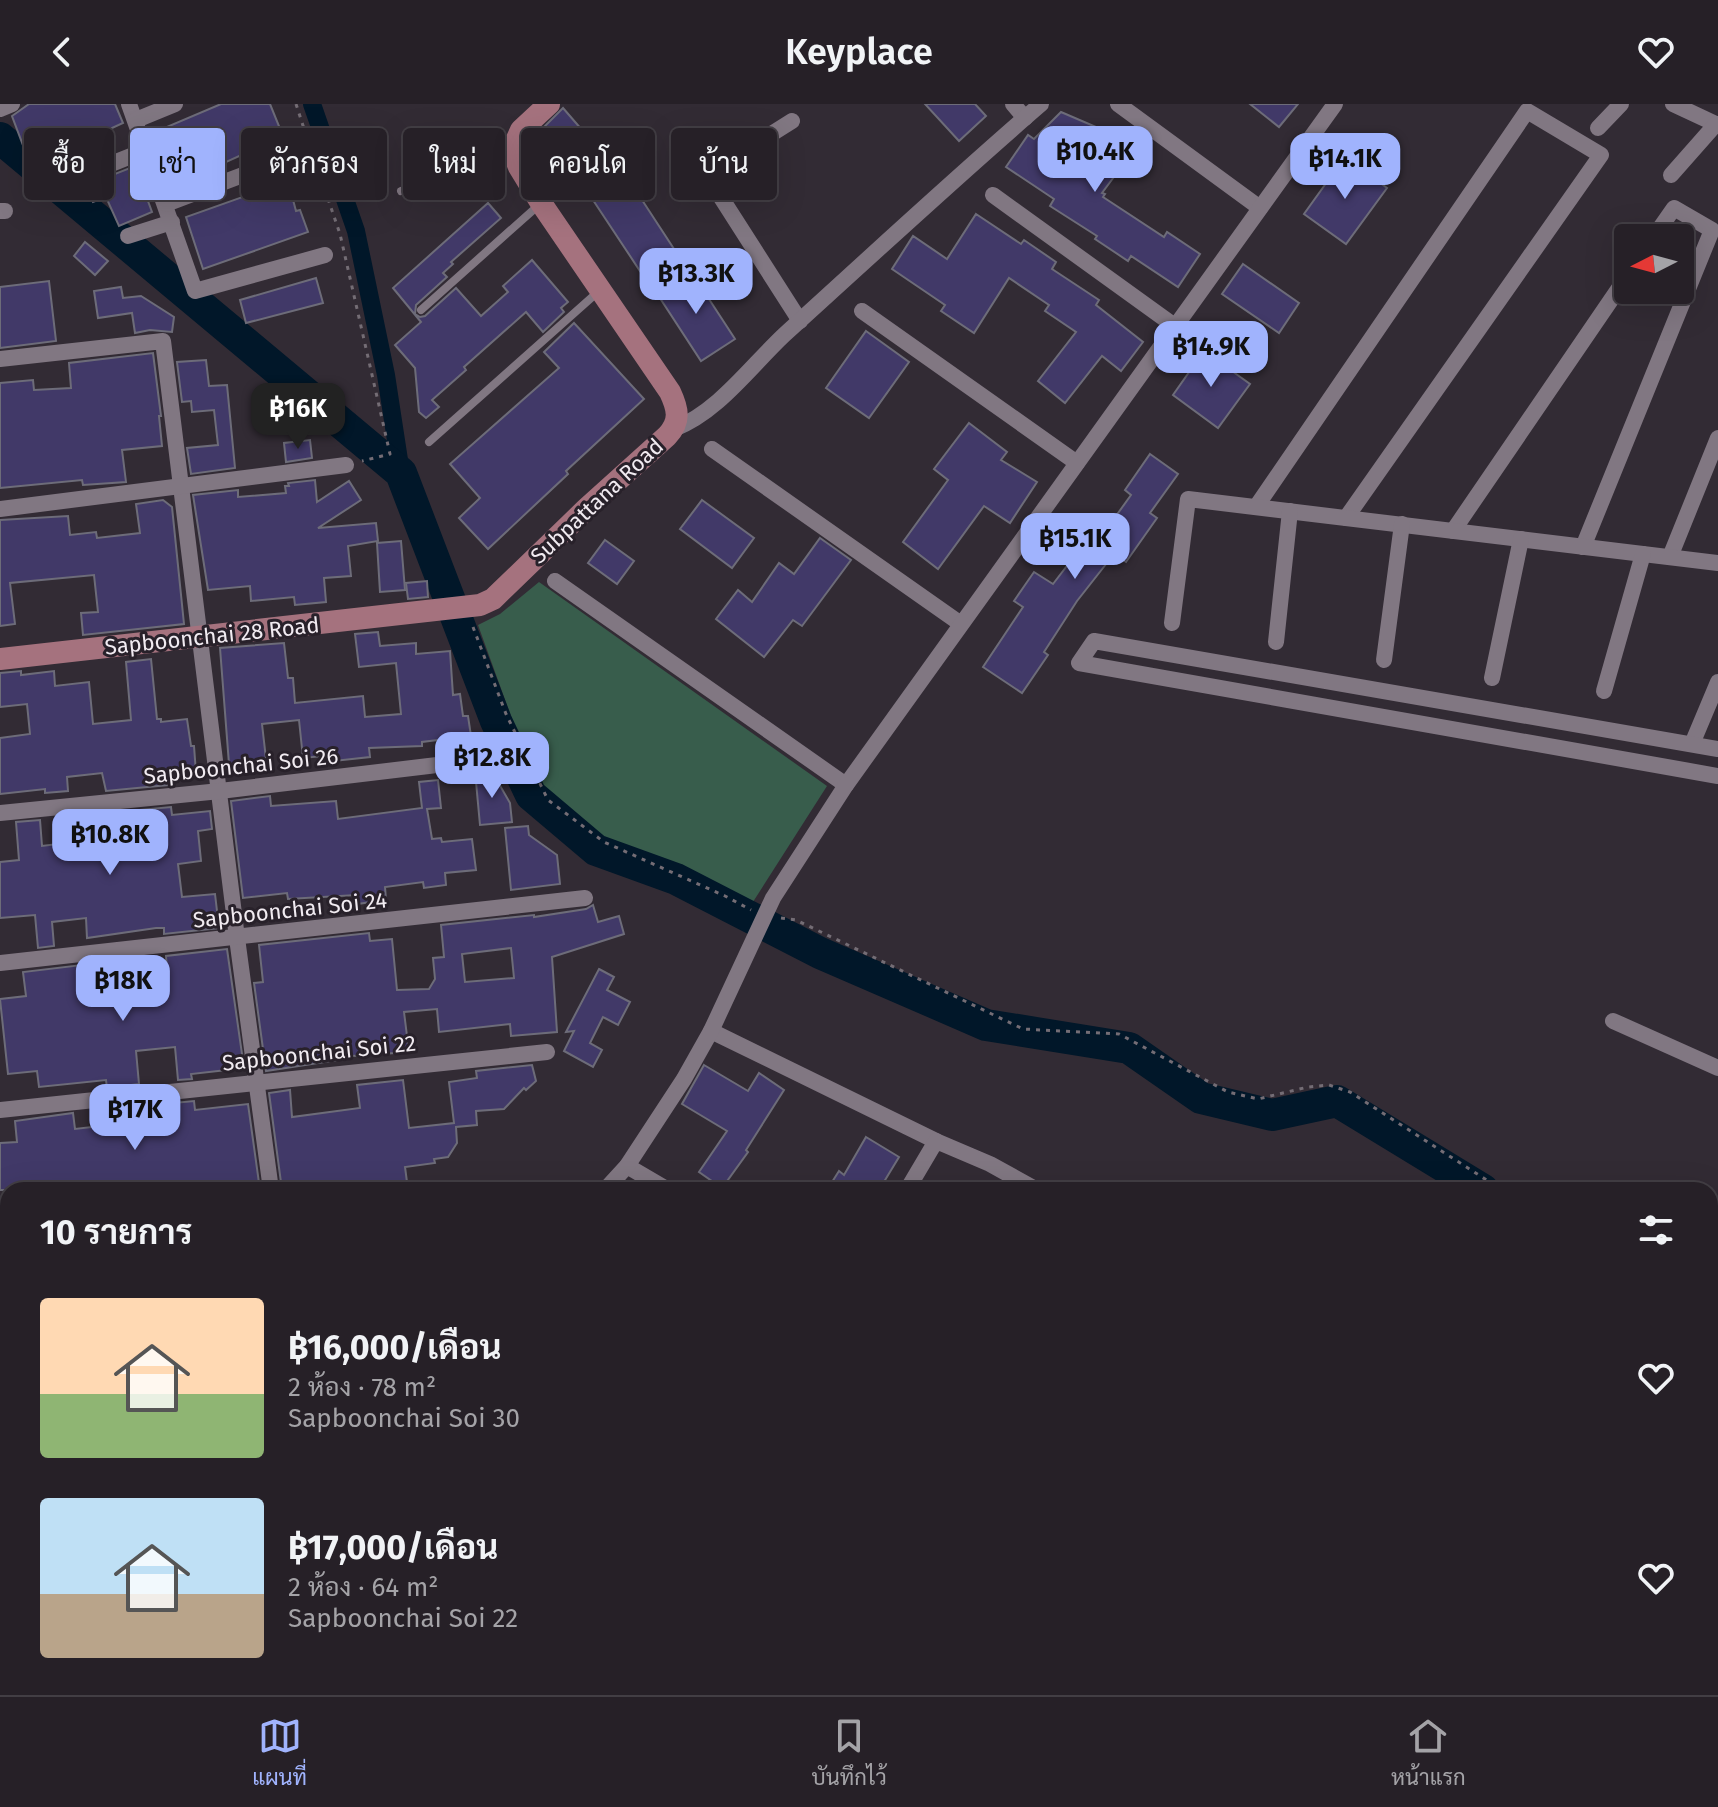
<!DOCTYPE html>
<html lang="th">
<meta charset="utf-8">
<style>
:root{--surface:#262027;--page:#2e282f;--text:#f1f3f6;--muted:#a4a3a7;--line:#423e44;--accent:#a0b3fd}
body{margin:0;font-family:"Fira Sans",Sarabun,sans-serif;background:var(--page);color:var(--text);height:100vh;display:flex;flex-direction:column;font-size:30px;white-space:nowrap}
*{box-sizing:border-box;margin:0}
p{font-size:26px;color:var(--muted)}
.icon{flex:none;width:44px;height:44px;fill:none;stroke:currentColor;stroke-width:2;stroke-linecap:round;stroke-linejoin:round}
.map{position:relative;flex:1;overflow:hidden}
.drawer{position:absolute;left:0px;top:1078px;width:1718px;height:514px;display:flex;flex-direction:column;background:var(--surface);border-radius:24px 24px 0 0;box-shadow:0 8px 32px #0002,0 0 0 2px var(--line)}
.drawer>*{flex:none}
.banner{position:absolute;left:24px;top:24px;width:800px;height:72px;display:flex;gap:16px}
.needle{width:52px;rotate:264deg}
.controls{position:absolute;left:1614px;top:120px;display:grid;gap:16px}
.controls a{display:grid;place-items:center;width:80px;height:80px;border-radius:8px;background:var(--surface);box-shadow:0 8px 32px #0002,0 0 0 2px var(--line);font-size:40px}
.price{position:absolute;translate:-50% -68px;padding:0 18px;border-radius:16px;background:var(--accent);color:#111;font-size:26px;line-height:52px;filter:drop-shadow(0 2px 4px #0008)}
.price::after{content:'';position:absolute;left:50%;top:48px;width:24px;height:18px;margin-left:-12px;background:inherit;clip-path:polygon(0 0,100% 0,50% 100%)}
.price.current{background:#222;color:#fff}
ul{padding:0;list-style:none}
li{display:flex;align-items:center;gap:24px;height:200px;padding:0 40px}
li span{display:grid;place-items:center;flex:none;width:224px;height:160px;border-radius:8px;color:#555}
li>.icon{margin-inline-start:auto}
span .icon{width:96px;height:96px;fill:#fffc;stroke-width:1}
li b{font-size:34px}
h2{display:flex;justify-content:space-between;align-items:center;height:96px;padding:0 40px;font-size:34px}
.chip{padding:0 28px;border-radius:8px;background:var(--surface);box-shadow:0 8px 32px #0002,0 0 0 2px var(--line);font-size:28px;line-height:72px}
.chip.current{background:var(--accent);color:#111}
header{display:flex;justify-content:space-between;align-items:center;height:104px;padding:0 40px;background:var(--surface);font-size:36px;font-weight:600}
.tabs{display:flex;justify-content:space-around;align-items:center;height:112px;border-top:2px solid var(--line);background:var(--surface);font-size:22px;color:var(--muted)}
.tabs a{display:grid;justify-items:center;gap:4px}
.tabs .current{color:var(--accent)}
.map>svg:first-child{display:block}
.green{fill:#385d4c}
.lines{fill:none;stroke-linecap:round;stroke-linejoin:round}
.canal{stroke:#011729;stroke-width:18}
.river{stroke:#011729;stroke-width:32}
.building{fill:#413968;stroke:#6d6c79;stroke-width:2;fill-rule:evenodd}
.path{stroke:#746d75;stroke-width:3;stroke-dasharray:4 6;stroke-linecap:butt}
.lane{stroke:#817782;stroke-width:8}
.street{stroke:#817782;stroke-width:16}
.secondary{stroke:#a5727e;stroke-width:22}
.labels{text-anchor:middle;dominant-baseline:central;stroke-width:6;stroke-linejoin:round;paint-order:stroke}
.street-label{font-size:22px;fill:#f1ebf1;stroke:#28212a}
</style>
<header><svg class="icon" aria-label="back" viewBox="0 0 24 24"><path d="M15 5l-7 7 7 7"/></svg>Keyplace<svg class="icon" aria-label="heart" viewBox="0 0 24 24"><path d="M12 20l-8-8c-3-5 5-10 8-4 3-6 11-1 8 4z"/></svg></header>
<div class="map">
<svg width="1718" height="1591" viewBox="0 0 1718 1591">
<rect width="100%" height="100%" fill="#322b34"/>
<!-- green -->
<polygon class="green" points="539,478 827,682 751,801 604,738 552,699 521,640 478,521 500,510"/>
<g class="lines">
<!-- canal -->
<polyline class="canal" points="312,0 356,127 386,271 401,369"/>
<!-- river -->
<g class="river">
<polyline points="0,34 401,369 496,617 531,691 596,746 676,775 820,849 986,921 1129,944 1201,994 1272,1011 1337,997 1483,1086"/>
<polyline points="1710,1197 1718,1201"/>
</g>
</g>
<!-- building -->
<g class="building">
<polygon points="29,0 115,0 123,19 49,53 44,46 27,52 12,12"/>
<polygon points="221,0 270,0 283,32 180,79 162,25"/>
<polygon points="925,0 975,0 986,12 959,37"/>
<polygon points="1250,0 1298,0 1279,23"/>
<polygon points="563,4 627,78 629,76 674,145 640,167 589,90 586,93 534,33"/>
<polygon points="1061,8 1096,23 1093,28 1128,54 1102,89 1105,90 1103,93 1164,133 1167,128 1200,150 1178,183 1131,152 1128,157 1095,135 1097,132 1050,102 1054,95 1006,63 1028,31 1034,35"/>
<polygon points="1345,53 1387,84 1346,140 1304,110"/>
<polygon points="135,62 152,108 119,122 106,93 93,98 87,81"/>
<polygon points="288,77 296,107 300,106 308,128 203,165 186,113"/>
<polygon points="488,99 501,114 451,158 453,160 443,169 447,173 416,201 415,210 420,213 425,212 456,184 481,212 508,188 503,182 532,156 568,198 561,204 564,208 543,228 526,208 464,263 466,266 432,296 439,303 426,314 419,308 415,264 395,241 421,218 393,184"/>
<polygon points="976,110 1021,140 1024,136 1056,158 1052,165 1099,196 1096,201 1143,238 1121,267 1102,252 1065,299 1038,277 1076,228 1045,207 1049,201 1009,174 974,229 941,207 945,201 892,165 913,132 947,155"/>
<polygon points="85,138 108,157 95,171 74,152"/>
<polygon points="1243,160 1299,199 1279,229 1222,190"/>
<polygon points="690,166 735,235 701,257 656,188"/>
<polygon points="316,174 323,199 246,219 240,196"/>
<polygon points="49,177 56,237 0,244 0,183"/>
<polygon points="121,183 123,194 141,192 174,213 172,228 150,226 135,229 132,209 98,214 94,187"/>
<polygon points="574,219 644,295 566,367 568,370 488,445 459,414 480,394 450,360 559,264 544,248"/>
<polygon points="866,227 909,258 869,314 826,284"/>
<polygon points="1204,247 1250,280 1218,324 1173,291"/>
<polygon points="153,249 161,312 159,312 162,342 122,346 126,378 83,381 82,376 0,384 0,279 33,276 34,286 71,284 69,259"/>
<polygon points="206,256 209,282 227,281 235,364 191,370 187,344 218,341 214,306 192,308 191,297 182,298 177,258"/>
<polygon points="969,319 1007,348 1001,356 1037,378 1010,419 984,402 938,465 903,438 948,376 934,365"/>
<polygon points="310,336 312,354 286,358 284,339"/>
<polygon points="1150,350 1178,370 1150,409 1157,414 1126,458 1114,450 1077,497 1044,548 1048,551 1022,589 983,563 1023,503 1014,497 1034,468 1053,480 1080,445 1088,451 1131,391 1125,386"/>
<polygon points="315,376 317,398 349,377 361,396 318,424 376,419 378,437 348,442 351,472 324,474 326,498 295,501 294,493 251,497 250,482 208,486 193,391 238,386 238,393 286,389 285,382 289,382 288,379"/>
<polygon points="163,396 172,403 184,520 83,531 81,509 98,508 94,471 10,479 15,520 0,522 0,416 68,412 70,431 96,428 97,434 140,429 136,400"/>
<polygon points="702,396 754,434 732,464 680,425"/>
<polygon points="820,434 851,456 802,522 793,516 764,553 716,515 738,486 752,498 779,459 794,470"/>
<polygon points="605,436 634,457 617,480 588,459"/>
<polygon points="401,437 405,486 380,488 377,439"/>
<polygon points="427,477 428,493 408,495 406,479"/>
<polygon points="378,528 380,542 416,539 416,550 450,547 453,591 460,590 463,612 468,612 471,632 422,638 422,642 369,644 370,653 334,657 333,651 303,654 299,616 262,620 266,655 229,660 220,544 284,539 288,574 293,574 295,599 363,592 365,613 401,610 396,559 359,563 355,530"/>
<polygon points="151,555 157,615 161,615 161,618 187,615 191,642 194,642 196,669 167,671 168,681 106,687 102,669 67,673 68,687 45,689 45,685 0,690 0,634 30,630 27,600 0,603 0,569 21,567 21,571 54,567 55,582 89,578 93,620 131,616 126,558"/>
<polygon points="491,666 510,699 512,718 480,721 475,667"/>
<polygon points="438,676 441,704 427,705 432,735 441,734 442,738 472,735 476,766 445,769 446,781 424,784 423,778 385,783 386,796 357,800 356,791 288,795 287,789 243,794 231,697 270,692 271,702 336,697 338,715 422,704 419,678"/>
<polygon points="171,703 172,711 210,707 212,725 198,727 201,757 178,760 182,793 215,790 219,824 164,830 164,824 156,824 87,834 86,814 52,818 54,842 38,844 35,811 0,814 0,758 19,756 16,718 40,716 42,742 74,738 74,731 110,727 108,709"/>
<polygon points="528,722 529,731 557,751 560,780 511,786 505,724"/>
<path d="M 593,801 L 598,818 L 619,812 L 624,830 L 552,853 L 557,928 L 511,932 L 510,920 L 439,928 L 437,905 L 404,908 L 409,948 L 338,953 L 338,956 L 266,967 L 254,879 L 263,878 L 259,841 L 369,829 L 370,837 L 392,835 L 397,886 L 429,885 L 435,875 L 433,854 L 444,853 L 441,821 L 534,811 L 534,813 L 586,805 ZM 511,844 L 514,874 L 465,878 L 462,850 Z"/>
<polygon points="227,845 244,964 191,970 192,975 178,976 175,943 136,947 139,980 107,984 106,976 39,983 37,967 8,970 0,895 26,892 23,868 90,860 94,889 132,885 131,875 160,872 160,868 167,867 166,852"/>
<polygon points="599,865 614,873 607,886 630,898 618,921 603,913 590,939 602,946 593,963 564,947 574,927 566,928"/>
<polygon points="532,961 536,977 526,986 524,984 504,1005 476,1007 477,1021 456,1023 457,1039 448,1053 434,1055 435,1059 405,1063 407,1078 340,1086 282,1086 269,989 290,986 292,1013 360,1004 357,981 403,976 409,1024 454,1019 449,978 477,974 476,967"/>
<polygon points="704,961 748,987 759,969 784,986 746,1046 748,1048 722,1084 699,1068 727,1027 682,1000"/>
<polygon points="194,997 195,1006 248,1000 260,1086 0,1086 0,1039 17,1038 15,1017 73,1009 75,1025 144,1017 142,1002"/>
<polygon points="866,1033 899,1053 879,1086 827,1086 839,1067 844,1071"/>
</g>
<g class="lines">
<!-- path -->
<g class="path">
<polyline points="296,0 307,34"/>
<polyline points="315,57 340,130 390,350 362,357"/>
<polyline points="473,523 506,610 548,696 604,738 725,792 751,806"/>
<polyline points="781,814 796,816 1023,925 1119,930 1228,988 1258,995 1308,983 1329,981 1350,988 1502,1086"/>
<polyline points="1710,1178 1718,1182"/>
</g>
<!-- lane -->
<g class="lane">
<polyline points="401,87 509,47"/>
<polyline points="421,206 540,100"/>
<polyline points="429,338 599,187"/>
</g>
<!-- street -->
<g class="street">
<polyline points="129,0 195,187 325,151"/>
<polyline points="1013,0 1025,14"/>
<polyline points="1118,0 1260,104"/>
<polyline points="1673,0 1718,21"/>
<polyline points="0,5 12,0"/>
<polyline points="136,16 175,0"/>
<polyline points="1598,24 1621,0"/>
<polyline points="683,34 800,217"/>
<polyline points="706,71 792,17"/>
<polyline points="1671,71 1716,20"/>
<polyline points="61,80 146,46"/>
<polyline points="993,91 1176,223"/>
<polyline points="166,100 301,49"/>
<polyline points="0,107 5,107"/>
<polyline points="128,132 172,118"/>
<polyline points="862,207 1077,359"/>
<polyline points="0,255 163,237 237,834 271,1086"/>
<path d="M 674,325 C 718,308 750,263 784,231 C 869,154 954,75 1041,0"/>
<polyline points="712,345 961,520"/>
<polyline points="1256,403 1527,7 1601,51 1346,414"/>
<polyline points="0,405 346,361"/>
<polyline points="1453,427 1628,171"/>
<polyline points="1583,443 1712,126 1674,104 1653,134"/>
<polyline points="1670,453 1718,334"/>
<polyline points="555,477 846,681"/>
<polyline points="1172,519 1188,395 1718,459"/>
<polyline points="1276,538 1290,407"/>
<polyline points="1384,556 1402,420"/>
<polyline points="1492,574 1521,435"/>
<polyline points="1604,587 1643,450"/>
<polyline points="1692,640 1718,578"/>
<polyline points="1718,645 1094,537 1079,559 1718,672"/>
<polyline points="0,709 220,687 487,655"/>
<polyline points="0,859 585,794"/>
<polyline points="1613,917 1718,964"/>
<polyline points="711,927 936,1037"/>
<polyline points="0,1006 547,948"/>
<polyline points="627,1062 668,1086"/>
<polyline points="605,1086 627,1062 684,975 711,927 773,794 846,681 1335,0"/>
<polyline points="907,1086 936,1037 990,1060 1037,1086"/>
<polyline points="0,1161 8,1160"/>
<polyline points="0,1307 8,1307"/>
<polyline points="1710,1467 1718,1471"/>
<polyline points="0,1468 8,1461"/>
<polyline points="130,1584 135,1591"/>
<polyline points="263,1584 268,1591"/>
<polyline points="482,1584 485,1584"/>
<polyline points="568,1584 575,1591"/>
<polyline points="670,1584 682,1591"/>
<polyline points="887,1584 899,1591"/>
<polyline points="0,1588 2,1591"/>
<polyline points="618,1591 623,1584"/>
<polyline points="1029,1591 1033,1584"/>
<polyline points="1259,1591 1263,1584"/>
<polyline points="1490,1591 1494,1584"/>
<polyline points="1716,1591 1718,1587"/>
</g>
<!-- secondary -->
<path class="secondary" d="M 0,555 L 480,501 L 493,495 L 586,405 L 667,332 C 681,317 678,305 670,288 L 541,99 L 519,63 L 512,46 L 521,26 L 549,0"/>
</g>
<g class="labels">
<!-- street labels -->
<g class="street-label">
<text transform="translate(597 397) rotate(-43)">Subpattana Road</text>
<text transform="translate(212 532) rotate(-6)">Sapboonchai 28 Road</text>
<text transform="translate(241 662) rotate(-6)">Sapboonchai Soi 26</text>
<text transform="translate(290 806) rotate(-6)">Sapboonchai Soi 24</text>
<text transform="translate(319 949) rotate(-6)">Sapboonchai Soi 22</text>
</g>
</g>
</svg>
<div class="controls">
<a><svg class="needle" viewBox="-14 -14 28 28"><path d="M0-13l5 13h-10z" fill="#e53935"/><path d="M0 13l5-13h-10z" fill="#a4a3a7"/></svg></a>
</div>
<b class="price" style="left:1095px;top:90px">฿10.4K</b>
<b class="price" style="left:1345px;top:97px">฿14.1K</b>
<b class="price" style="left:696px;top:212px">฿13.3K</b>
<b class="price" style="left:1211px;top:285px">฿14.9K</b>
<b class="price current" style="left:298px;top:347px">฿16K</b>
<b class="price" style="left:1075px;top:477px">฿15.1K</b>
<b class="price" style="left:492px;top:696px">฿12.8K</b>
<b class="price" style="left:110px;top:773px">฿10.8K</b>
<b class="price" style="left:123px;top:919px">฿18K</b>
<b class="price" style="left:135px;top:1048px">฿17K</b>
<div class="banner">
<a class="chip">ซื้อ</a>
<a class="chip current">เช่า</a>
<a class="chip">ตัวกรอง</a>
<a class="chip">ใหม่</a>
<a class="chip">คอนโด</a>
<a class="chip">บ้าน</a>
</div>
<section class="drawer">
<h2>10 รายการ<svg class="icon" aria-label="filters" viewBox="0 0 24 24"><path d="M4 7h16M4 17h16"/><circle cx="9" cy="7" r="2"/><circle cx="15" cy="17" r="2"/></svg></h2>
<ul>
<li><span style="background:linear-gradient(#ffd9b3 60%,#8fb573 0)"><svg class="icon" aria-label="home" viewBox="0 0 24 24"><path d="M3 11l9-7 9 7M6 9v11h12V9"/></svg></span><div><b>฿16,000/เดือน</b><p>2 ห้อง · 78 m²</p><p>Sapboonchai Soi 30</p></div><svg class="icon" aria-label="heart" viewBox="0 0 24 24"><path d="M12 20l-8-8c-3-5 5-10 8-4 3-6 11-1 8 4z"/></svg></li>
<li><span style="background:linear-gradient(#bfe0f5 60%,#b9a48a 0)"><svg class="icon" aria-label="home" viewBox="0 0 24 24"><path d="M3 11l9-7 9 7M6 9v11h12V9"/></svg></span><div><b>฿17,000/เดือน</b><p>2 ห้อง · 64 m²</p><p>Sapboonchai Soi 22</p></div><svg class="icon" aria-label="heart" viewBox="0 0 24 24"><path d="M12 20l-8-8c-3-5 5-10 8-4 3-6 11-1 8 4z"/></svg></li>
</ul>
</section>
</div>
<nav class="tabs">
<a class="current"><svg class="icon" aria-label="map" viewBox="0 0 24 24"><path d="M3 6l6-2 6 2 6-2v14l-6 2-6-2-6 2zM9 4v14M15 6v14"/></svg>แผนที่</a>
<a><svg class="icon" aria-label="saved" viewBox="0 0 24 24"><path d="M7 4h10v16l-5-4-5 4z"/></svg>บันทึกไว้</a>
<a><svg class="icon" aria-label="home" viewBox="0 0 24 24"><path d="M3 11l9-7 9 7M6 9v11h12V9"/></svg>หน้าแรก</a>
</nav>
